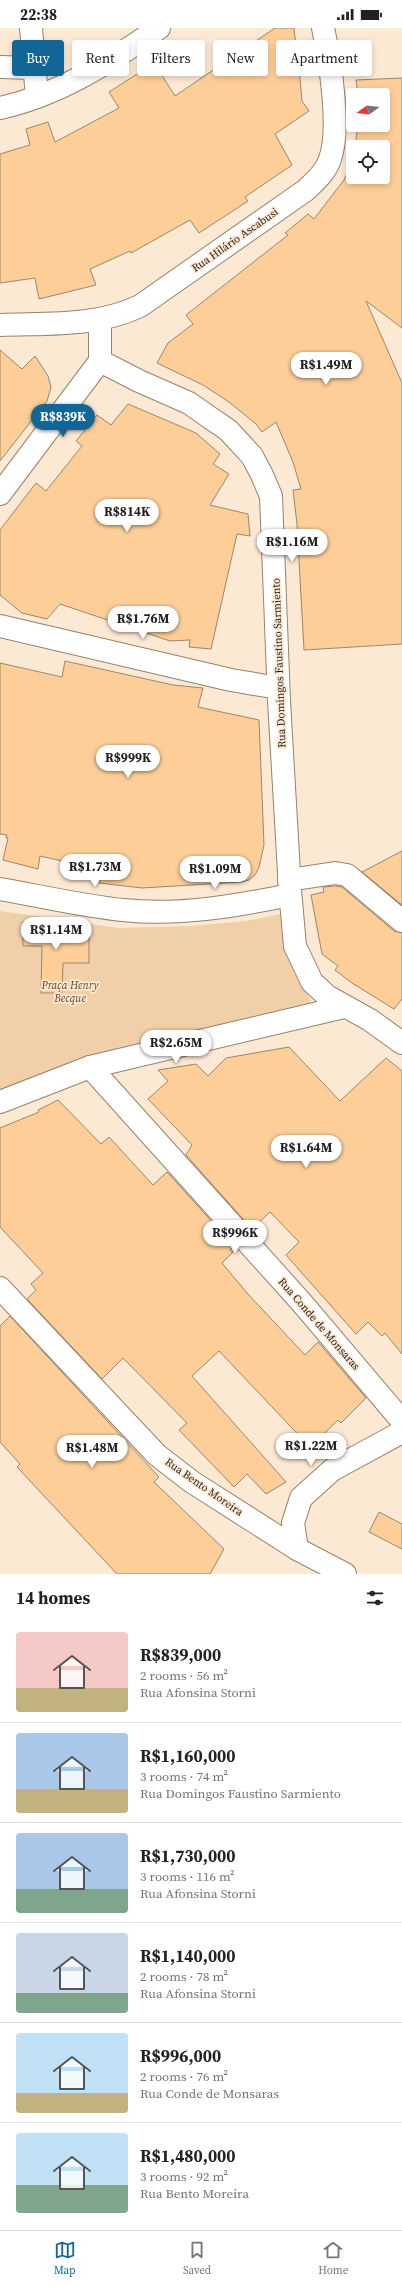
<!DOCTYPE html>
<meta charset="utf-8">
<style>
:root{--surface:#fff;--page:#f2f2f2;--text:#202124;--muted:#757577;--line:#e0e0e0;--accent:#116597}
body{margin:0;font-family:"Source Serif 4",serif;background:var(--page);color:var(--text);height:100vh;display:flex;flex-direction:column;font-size:15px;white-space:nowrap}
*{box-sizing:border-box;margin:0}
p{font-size:13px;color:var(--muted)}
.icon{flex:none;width:22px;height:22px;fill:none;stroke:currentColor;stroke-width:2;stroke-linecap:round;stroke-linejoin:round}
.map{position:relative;height:1546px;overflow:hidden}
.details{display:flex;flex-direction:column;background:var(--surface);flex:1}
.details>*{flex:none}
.guide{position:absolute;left:12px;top:12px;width:378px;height:36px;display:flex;gap:8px}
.needle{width:26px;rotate:255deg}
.tools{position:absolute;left:346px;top:60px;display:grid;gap:8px}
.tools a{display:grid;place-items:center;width:44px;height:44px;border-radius:4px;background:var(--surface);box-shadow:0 2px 6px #0003;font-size:20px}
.price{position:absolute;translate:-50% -34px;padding:0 9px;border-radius:14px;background:#fff;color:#222;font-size:13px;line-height:26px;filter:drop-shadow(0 1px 2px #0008)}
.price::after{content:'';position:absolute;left:50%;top:24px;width:12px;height:9px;margin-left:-6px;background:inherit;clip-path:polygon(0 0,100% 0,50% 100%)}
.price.on{background:var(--accent);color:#fff}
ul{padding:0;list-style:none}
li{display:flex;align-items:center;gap:12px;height:100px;padding:0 16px}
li+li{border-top:1px solid var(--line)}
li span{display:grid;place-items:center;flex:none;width:112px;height:80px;border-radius:4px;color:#555}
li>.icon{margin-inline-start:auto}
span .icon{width:48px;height:48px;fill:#fffc;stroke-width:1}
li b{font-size:17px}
h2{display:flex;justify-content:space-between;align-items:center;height:48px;padding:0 16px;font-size:17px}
.chip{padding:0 14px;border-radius:4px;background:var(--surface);box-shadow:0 2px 6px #0003;font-size:14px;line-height:36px}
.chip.on{background:var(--accent);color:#fff}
.status{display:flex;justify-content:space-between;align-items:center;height:28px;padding:0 20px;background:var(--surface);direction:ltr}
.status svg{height:11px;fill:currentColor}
.dock{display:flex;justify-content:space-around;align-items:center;height:56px;border-top:1px solid var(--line);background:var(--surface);font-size:11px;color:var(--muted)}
.dock a{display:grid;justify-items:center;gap:2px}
.dock .on{color:var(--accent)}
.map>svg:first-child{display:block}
.green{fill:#f0cfa9}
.building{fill:#fdce98;stroke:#9b866d}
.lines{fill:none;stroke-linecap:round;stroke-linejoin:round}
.minor-casing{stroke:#978269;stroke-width:24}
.minor{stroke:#fff;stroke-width:22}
.labels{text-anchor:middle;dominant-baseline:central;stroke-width:3.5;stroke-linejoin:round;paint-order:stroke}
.street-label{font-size:11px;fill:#251d13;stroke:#fce9d4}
.park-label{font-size:11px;font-style:italic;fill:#67481f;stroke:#fce9d4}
</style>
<div class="status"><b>22:38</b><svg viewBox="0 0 49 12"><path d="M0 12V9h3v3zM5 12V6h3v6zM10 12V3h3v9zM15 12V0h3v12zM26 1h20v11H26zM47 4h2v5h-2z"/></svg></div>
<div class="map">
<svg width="402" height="1546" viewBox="0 0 402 1546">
<rect width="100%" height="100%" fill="#fce9d4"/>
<!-- green -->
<polygon class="green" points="0,883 118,900 192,898 246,893 281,886 312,978 0,1066"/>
<!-- building -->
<g class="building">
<polygon points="275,0 294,0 297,28 294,32 299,40 302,73 309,83 275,106 292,137 245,169 248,173 199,205 190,192 131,225 130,223 90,241 96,257 39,271 35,250 0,255 0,126 30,117 26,101 48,94 55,114 119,80 109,64 154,35 175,68"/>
<polygon points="402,50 402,300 366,273 402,355 402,616 304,622 297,496 293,462 301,461 293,434 276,394 262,404 256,396 229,374 203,357 157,335 168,315 193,296 186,287 288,207 285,205 308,186 314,191 344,152 353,132 353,149 383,149 383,119 355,119 358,97 383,97 383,67 358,67 356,52"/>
<polygon points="0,322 22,341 35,328 48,348 51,359 47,373 0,433"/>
<polygon points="128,376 196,405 220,426 213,436 229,446 210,477 248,486 250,508 237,506 211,621 189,619 190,612 170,613 60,576 47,591 22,585 0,567 0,502 36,455 46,463 82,418 76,413 97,387 111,397"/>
<polygon points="65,633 173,657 203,660 198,679 259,692 264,817 259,839 255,847 249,852 241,854 142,860 99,855 102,842 40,828 38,841 3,832 8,810 6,810 7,807 0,806 0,635 62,649"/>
<polygon points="402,823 402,877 362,844"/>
<polygon points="335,858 342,859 394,903 402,905 402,971 394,981 352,955 335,942 338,938 322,926 311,867 324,864 323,859"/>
<polygon points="23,894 73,897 73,907 89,908 89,935 63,935 62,965 41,965 42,918 23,918"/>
<polygon points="289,1019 340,1073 386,1030 402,1043 402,1326 385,1305 382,1308 368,1294 356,1306 286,1227 299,1214 270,1184 252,1201 186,1127 192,1117 148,1071 168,1053 158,1042 196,1036 208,1048 226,1030"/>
<polygon points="58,1072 101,1116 109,1109 153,1157 167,1144 234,1218 230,1222 233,1224 222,1235 247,1265 305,1327 318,1314 366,1370 341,1395 338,1392 310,1419 219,1323 192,1348 286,1454 266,1466 247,1446 234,1459 179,1402 187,1395 123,1330 102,1351 27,1271 36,1262 31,1256 43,1245 0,1199 0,1100 39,1084 38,1082"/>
<polygon points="10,1288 159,1449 154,1454 224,1521 210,1546 117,1546 17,1439 20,1436 0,1414 0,1298"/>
<polygon points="379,1484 402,1496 402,1521 369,1504"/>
</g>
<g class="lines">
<!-- minor casing -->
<g class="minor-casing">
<g id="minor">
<polyline points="31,0 37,69"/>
<polyline points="0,39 34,40"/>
<path d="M 0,80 C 59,67 110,34 159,0"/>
<polyline points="100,293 100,333 139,353 189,375 209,389 228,402 241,416 252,428 262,447 271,468 279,673 290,862 295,918 312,954 327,968 370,992 402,1015"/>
<path d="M 0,297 C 48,295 96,299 140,278 L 306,162 C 315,153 326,144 330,131 C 341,101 330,32 323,0"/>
<polyline points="0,466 100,333"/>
<polyline points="0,598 231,652 278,660"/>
<polyline points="289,852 335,845 347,847 402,893"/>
<path d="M 0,861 C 41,868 82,878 123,882 C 179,888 236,878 290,867"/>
<polyline points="90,1039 302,1275 402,1393"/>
<polyline points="0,1074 90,1039 344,979"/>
<polyline points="0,1260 157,1427 192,1454 297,1521 345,1546"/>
<polyline points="297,1521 293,1495 301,1470 332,1442 402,1404"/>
</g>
</g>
<!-- minor -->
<use href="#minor" class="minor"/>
</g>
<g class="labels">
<!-- street labels -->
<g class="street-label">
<text transform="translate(235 212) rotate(-35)">Rua Hilário Ascabusi</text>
<text transform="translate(279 635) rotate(-92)">Rua Domingos Faustino Sarmiento</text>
<text transform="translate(319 1296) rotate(49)">Rua Conde de Monsaras</text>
<text transform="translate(204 1459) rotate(35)">Rua Bento Moreira</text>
</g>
<!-- park labels -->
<g class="park-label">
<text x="70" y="957">Praça Henry<tspan x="70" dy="13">Becque</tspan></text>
</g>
</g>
</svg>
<div class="tools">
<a><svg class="needle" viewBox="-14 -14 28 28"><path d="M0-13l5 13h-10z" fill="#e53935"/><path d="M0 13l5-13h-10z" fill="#757577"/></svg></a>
<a><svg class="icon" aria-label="locate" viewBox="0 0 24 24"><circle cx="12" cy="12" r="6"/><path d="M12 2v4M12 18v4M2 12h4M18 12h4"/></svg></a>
</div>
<b class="price" style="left:326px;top:358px">R$1.49M</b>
<b class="price on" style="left:63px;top:410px">R$839K</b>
<b class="price" style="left:127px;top:505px">R$814K</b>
<b class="price" style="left:292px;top:535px">R$1.16M</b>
<b class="price" style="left:143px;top:612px">R$1.76M</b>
<b class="price" style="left:128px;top:751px">R$999K</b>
<b class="price" style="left:95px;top:860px">R$1.73M</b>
<b class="price" style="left:215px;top:862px">R$1.09M</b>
<b class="price" style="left:56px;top:923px">R$1.14M</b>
<b class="price" style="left:176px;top:1036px">R$2.65M</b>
<b class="price" style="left:306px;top:1141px">R$1.64M</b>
<b class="price" style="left:235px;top:1226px">R$996K</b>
<b class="price" style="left:311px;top:1439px">R$1.22M</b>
<b class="price" style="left:92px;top:1441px">R$1.48M</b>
<div class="guide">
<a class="chip on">Buy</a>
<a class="chip">Rent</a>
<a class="chip">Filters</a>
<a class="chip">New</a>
<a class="chip">Apartment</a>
</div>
</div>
<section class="details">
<h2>14 homes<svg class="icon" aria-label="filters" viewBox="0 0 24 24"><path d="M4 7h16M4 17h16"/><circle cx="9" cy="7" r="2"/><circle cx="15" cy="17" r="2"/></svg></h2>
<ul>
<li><span style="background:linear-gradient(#f6c9c9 70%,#c2b280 0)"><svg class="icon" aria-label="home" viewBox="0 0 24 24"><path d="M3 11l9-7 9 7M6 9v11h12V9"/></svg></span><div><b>R$839,000</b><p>2 rooms · 56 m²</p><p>Rua Afonsina Storni</p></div></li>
<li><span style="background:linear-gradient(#a9c7e8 70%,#c2b280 0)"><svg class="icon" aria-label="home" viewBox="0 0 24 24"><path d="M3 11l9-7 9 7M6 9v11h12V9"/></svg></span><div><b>R$1,160,000</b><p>3 rooms · 74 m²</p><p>Rua Domingos Faustino Sarmiento</p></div></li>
<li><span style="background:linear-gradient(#a9c7e8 70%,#7fa58c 0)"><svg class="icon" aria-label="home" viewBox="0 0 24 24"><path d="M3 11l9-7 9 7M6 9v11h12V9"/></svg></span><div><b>R$1,730,000</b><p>3 rooms · 116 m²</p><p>Rua Afonsina Storni</p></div></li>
<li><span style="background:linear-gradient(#c9d6e8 75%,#7fa58c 0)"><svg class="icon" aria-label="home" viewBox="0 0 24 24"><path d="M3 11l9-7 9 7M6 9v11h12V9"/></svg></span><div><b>R$1,140,000</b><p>2 rooms · 78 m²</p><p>Rua Afonsina Storni</p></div></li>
<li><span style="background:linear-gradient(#bfe0f5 75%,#c2b280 0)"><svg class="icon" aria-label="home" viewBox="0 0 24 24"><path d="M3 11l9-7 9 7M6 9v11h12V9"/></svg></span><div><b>R$996,000</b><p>2 rooms · 76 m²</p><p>Rua Conde de Monsaras</p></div></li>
<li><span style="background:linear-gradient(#bfe0f5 65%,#7fa58c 0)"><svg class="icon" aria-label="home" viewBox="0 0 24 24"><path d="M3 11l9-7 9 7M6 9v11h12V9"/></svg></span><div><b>R$1,480,000</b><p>3 rooms · 92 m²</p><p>Rua Bento Moreira</p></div></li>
</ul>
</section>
<nav class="dock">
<a class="on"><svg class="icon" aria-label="map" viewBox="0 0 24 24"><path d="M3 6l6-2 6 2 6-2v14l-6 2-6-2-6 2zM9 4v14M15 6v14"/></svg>Map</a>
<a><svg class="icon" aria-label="saved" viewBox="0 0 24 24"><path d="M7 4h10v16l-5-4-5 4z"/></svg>Saved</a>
<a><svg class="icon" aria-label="home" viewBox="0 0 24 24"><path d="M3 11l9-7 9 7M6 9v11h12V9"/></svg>Home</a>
</nav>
